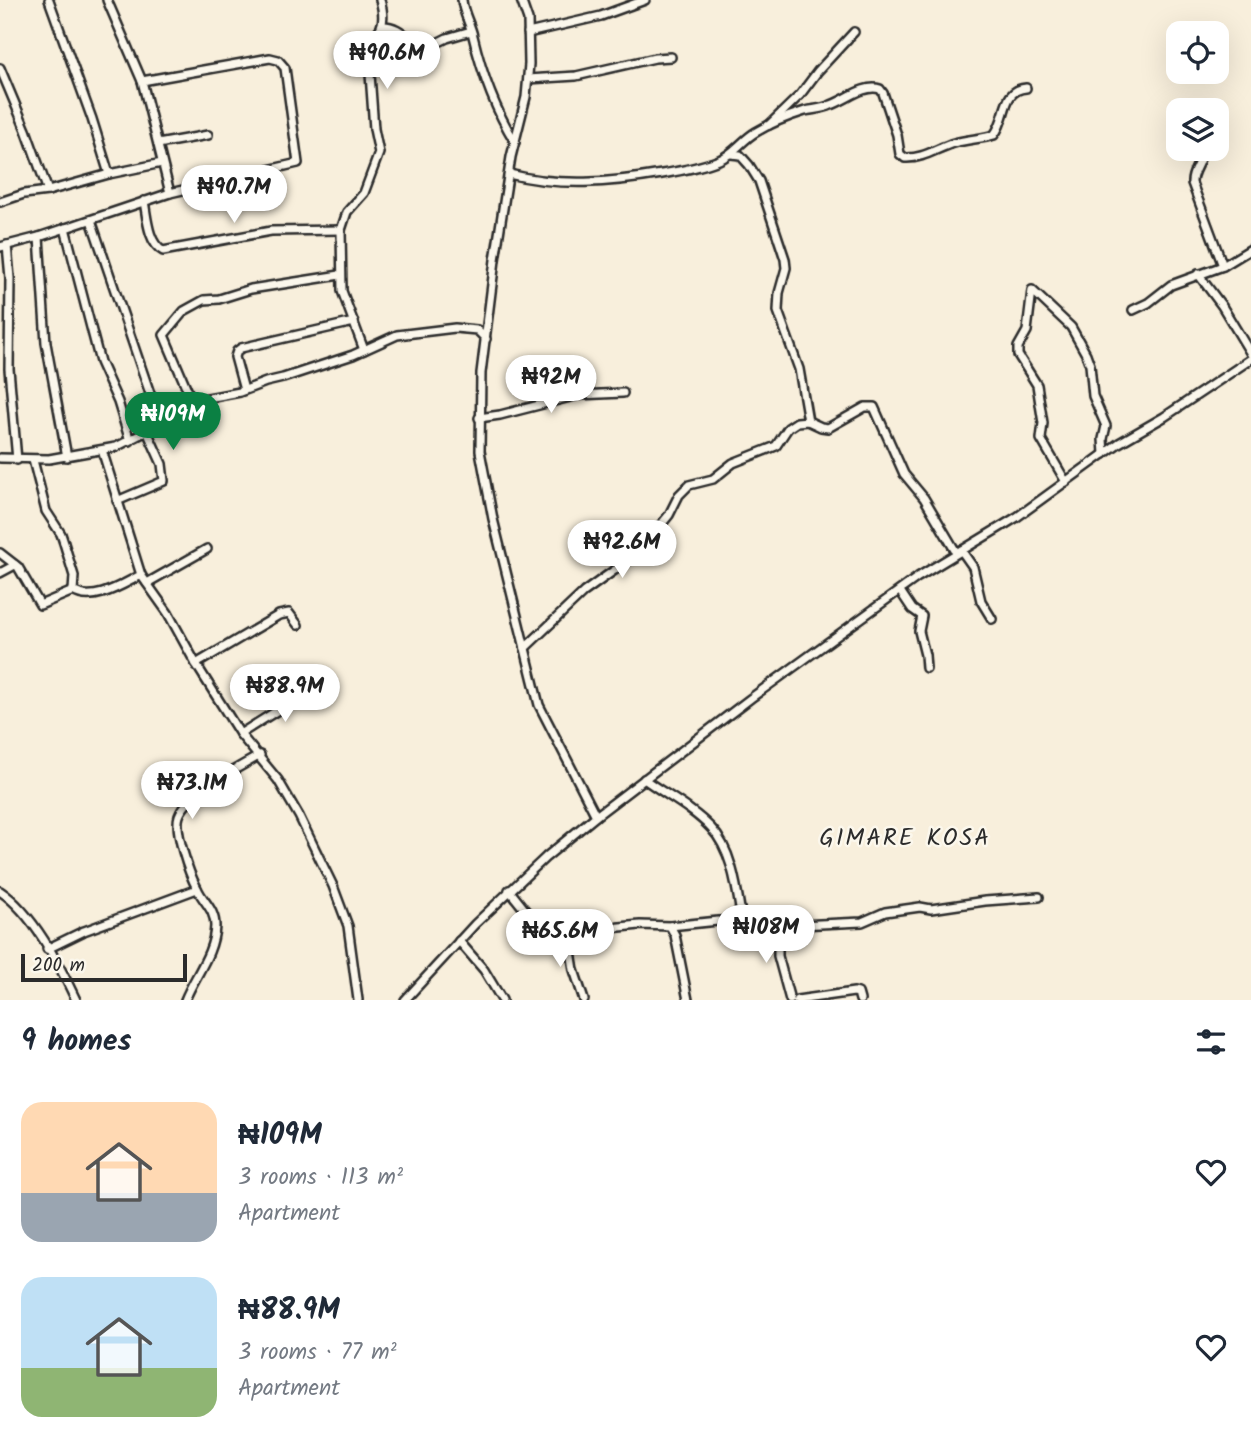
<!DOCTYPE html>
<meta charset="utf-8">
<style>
:root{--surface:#fff;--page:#f6f6f7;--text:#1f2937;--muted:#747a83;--accent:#0b8043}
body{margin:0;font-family:Kalam,sans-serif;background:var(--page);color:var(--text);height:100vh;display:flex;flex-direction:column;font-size:26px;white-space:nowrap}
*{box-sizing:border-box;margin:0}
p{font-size:23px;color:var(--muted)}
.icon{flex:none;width:38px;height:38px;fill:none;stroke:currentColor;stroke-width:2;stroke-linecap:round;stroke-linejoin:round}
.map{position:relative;height:1000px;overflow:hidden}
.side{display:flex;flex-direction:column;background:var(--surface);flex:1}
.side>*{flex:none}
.fabs{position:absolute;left:1166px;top:21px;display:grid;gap:14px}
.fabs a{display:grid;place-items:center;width:63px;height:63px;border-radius:14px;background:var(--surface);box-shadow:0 7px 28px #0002;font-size:35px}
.scale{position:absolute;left:21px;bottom:18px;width:166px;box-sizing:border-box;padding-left:7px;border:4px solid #2b2b2b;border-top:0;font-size:19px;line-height:24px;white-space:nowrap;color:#2b2b2b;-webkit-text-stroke:5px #fbf7ec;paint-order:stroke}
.price{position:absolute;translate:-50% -60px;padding:0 16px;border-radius:24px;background:#fff;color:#222;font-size:23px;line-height:46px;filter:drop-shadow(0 2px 4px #0008)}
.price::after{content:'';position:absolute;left:50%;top:42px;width:21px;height:16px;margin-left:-10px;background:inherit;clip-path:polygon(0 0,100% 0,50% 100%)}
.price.current{background:var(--accent);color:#fff}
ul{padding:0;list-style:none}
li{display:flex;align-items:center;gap:21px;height:175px;padding:0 21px}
li span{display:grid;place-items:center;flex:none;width:196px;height:140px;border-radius:21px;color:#555}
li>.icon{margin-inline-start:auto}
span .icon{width:84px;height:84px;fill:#fffc;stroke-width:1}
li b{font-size:30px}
h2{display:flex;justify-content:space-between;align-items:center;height:84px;padding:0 21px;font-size:30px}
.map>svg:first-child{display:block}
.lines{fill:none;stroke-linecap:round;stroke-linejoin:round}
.minor-casing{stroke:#2b2b2b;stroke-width:12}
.minor{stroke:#fbf7ec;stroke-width:7}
.labels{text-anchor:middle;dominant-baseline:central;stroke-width:5;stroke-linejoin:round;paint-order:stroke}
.quarter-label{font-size:24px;letter-spacing:2px;fill:#2b2b2b;stroke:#fbf7ec}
</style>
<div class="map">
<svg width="1251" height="1000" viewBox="0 0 1251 1000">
<rect width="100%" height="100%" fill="#f8efdc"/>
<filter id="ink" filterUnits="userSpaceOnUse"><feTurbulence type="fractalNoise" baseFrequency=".0143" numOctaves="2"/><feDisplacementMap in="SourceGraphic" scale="14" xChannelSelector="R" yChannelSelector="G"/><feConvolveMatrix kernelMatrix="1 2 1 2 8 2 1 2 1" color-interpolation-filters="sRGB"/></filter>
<g filter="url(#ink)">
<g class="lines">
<!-- minor casing -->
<g class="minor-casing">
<g id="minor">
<polyline points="49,0 92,119 109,174"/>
<polyline points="107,0 142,81 170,193"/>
<path d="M 462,0 C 463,13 470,23 473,36 C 482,74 494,108 515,142"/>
<polyline points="521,0 528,20 529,64 526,97 511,157 495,260 481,373 480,451 493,519 539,705 596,816"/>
<path d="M 382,26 C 401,25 409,42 425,49 L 447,38 L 471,31"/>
<polyline points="528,33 601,16 645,0"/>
<polyline points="0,68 26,130 48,191"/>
<polyline points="528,79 576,76 655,58 671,57"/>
<polyline points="769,125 800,95 818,71 854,32"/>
<polyline points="158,144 208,135"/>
<path d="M 1202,149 C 1202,163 1191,171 1192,183 L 1223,266"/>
<polyline points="731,154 740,155 749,165 759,181 785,259 786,268 779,293 778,311 799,369 808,421"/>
<path d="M 509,174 C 560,187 610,183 662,174 C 680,171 701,167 719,160 C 734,154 742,140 756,132 C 771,123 789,116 805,111 C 814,109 823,109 831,105 C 846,100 864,84 880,89 L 883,93 L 897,135 L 900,154 L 905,158 C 923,159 937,148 954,143 C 968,139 982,139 994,135 C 1008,118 1001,90 1026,88"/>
<path d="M 144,201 C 147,217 148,243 163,251 L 271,231 L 341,230"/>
<polyline points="0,202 24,194 48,191 109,174 162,163"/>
<polyline points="91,220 160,423"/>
<polyline points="65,228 100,362 118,402 130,441"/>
<polyline points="39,237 170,193 298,163 285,68 278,60 270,58 142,81"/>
<polyline points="7,245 10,278 9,369 17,460"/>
<polyline points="0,247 39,237 46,343 67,457"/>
<polyline points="1198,274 1222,306 1251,354"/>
<polyline points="1133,310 1148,303 1171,285 1223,266 1251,249"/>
<path d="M 364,350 L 342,291 L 341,230 L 347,212 L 364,193 L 379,153 L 374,129 L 370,74 C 364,65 352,65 347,55 C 349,49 353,49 359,45 C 382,33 387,25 380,0"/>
<polyline points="244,390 235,357 237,351 241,348 354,322"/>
<polyline points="192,401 164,335 184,311 204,300 219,299 251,289 340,275"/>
<polyline points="479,418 500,415 578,395 623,393"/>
<polyline points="0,458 49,459 116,447 147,431 192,401 240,392 266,382 283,378 353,355 397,335 455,328 477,330 486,339"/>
<polyline points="33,460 46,511 61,534 64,543 74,576 73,591"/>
<polyline points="1066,482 1041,439 1043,423 1037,385 1018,355 1018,347 1027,331 1032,290 1071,327 1086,354 1090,365 1093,396 1106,426 1103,439 1104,454"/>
<polyline points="117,501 164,481 162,464 147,431"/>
<polyline points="961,550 973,567 981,601 992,619"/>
<path d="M 0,553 L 18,567 L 40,605 L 73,591 C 93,604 123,584 141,575 L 102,450"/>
<polyline points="0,573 15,565"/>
<polyline points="141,575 168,613 196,664 240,734 278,780 299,816 333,886 348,926 358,1000"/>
<polyline points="147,583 207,549"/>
<polyline points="900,591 912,609 922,616 919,631 925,655 926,668"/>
<polyline points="525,648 584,592 637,554 669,515 679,495 689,485 713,479 733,463 776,446 788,428 797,422 808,421 821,427 828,428 865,407 874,407 904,474 924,498 956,552"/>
<polyline points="196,664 279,615 289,613 298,625"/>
<polyline points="240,734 313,688"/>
<path d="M 644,779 C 666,795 692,808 711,828 C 733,851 737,891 742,921"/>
<polyline points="509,890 529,915 550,934 640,925 670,926 718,921 743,921 778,926 862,922 885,912 920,907 931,909 985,901 1039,897"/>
<path d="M 0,891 C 33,913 59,964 76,1000"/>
<polyline points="670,926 675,935 688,1000"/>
<polyline points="778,926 778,956 790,1000"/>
<polyline points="568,932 574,970 584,1000"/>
<polyline points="459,941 484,970 502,1000"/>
<polyline points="47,949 84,931 197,889"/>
<path d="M 185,1000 C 195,975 214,954 215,926 C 215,909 203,902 197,888 C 189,874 174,830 179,816 C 187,793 239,768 260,755"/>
<polyline points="405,1000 475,924 546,857 596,816 751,698 918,577 1017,517 1119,443 1164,417 1251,359"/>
<polyline points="797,1000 854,992 858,993 860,1000"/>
</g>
</g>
<!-- minor -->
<use href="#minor" class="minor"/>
</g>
</g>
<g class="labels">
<!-- quarter labels -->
<g class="quarter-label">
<text x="905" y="838">GIMARE KOSA</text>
</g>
</g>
</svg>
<div class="fabs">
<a><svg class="icon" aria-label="locate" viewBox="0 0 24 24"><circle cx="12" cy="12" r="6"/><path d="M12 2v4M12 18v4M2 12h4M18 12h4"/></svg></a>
<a><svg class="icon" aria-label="layers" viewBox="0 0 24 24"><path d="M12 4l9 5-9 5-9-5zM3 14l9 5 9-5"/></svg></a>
</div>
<div class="scale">200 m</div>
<b class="price" style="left:387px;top:91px">₦90.6M</b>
<b class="price" style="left:234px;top:225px">₦90.7M</b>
<b class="price" style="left:551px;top:415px">₦92M</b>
<b class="price current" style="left:173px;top:452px">₦109M</b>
<b class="price" style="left:622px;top:580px">₦92.6M</b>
<b class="price" style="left:285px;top:724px">₦88.9M</b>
<b class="price" style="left:192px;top:821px">₦73.1M</b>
<b class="price" style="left:766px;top:965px">₦108M</b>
<b class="price" style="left:560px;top:969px">₦65.6M</b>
</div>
<section class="side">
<h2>9 homes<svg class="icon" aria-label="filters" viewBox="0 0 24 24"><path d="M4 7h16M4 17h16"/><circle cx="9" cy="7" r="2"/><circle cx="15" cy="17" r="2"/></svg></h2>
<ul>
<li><span style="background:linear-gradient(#ffd9b3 65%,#9aa5b1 0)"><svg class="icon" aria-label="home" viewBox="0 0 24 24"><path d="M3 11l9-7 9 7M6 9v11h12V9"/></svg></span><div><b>₦109M</b><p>3 rooms · 113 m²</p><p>Apartment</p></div><svg class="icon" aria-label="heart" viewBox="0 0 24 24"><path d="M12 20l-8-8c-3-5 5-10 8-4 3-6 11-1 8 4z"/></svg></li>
<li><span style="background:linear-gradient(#bfe0f5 65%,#8fb573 0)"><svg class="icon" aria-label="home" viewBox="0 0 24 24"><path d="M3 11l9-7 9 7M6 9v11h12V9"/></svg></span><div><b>₦88.9M</b><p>3 rooms · 77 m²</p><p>Apartment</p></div><svg class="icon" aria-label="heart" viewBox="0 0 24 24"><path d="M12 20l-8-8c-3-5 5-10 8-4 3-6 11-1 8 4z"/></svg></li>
</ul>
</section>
